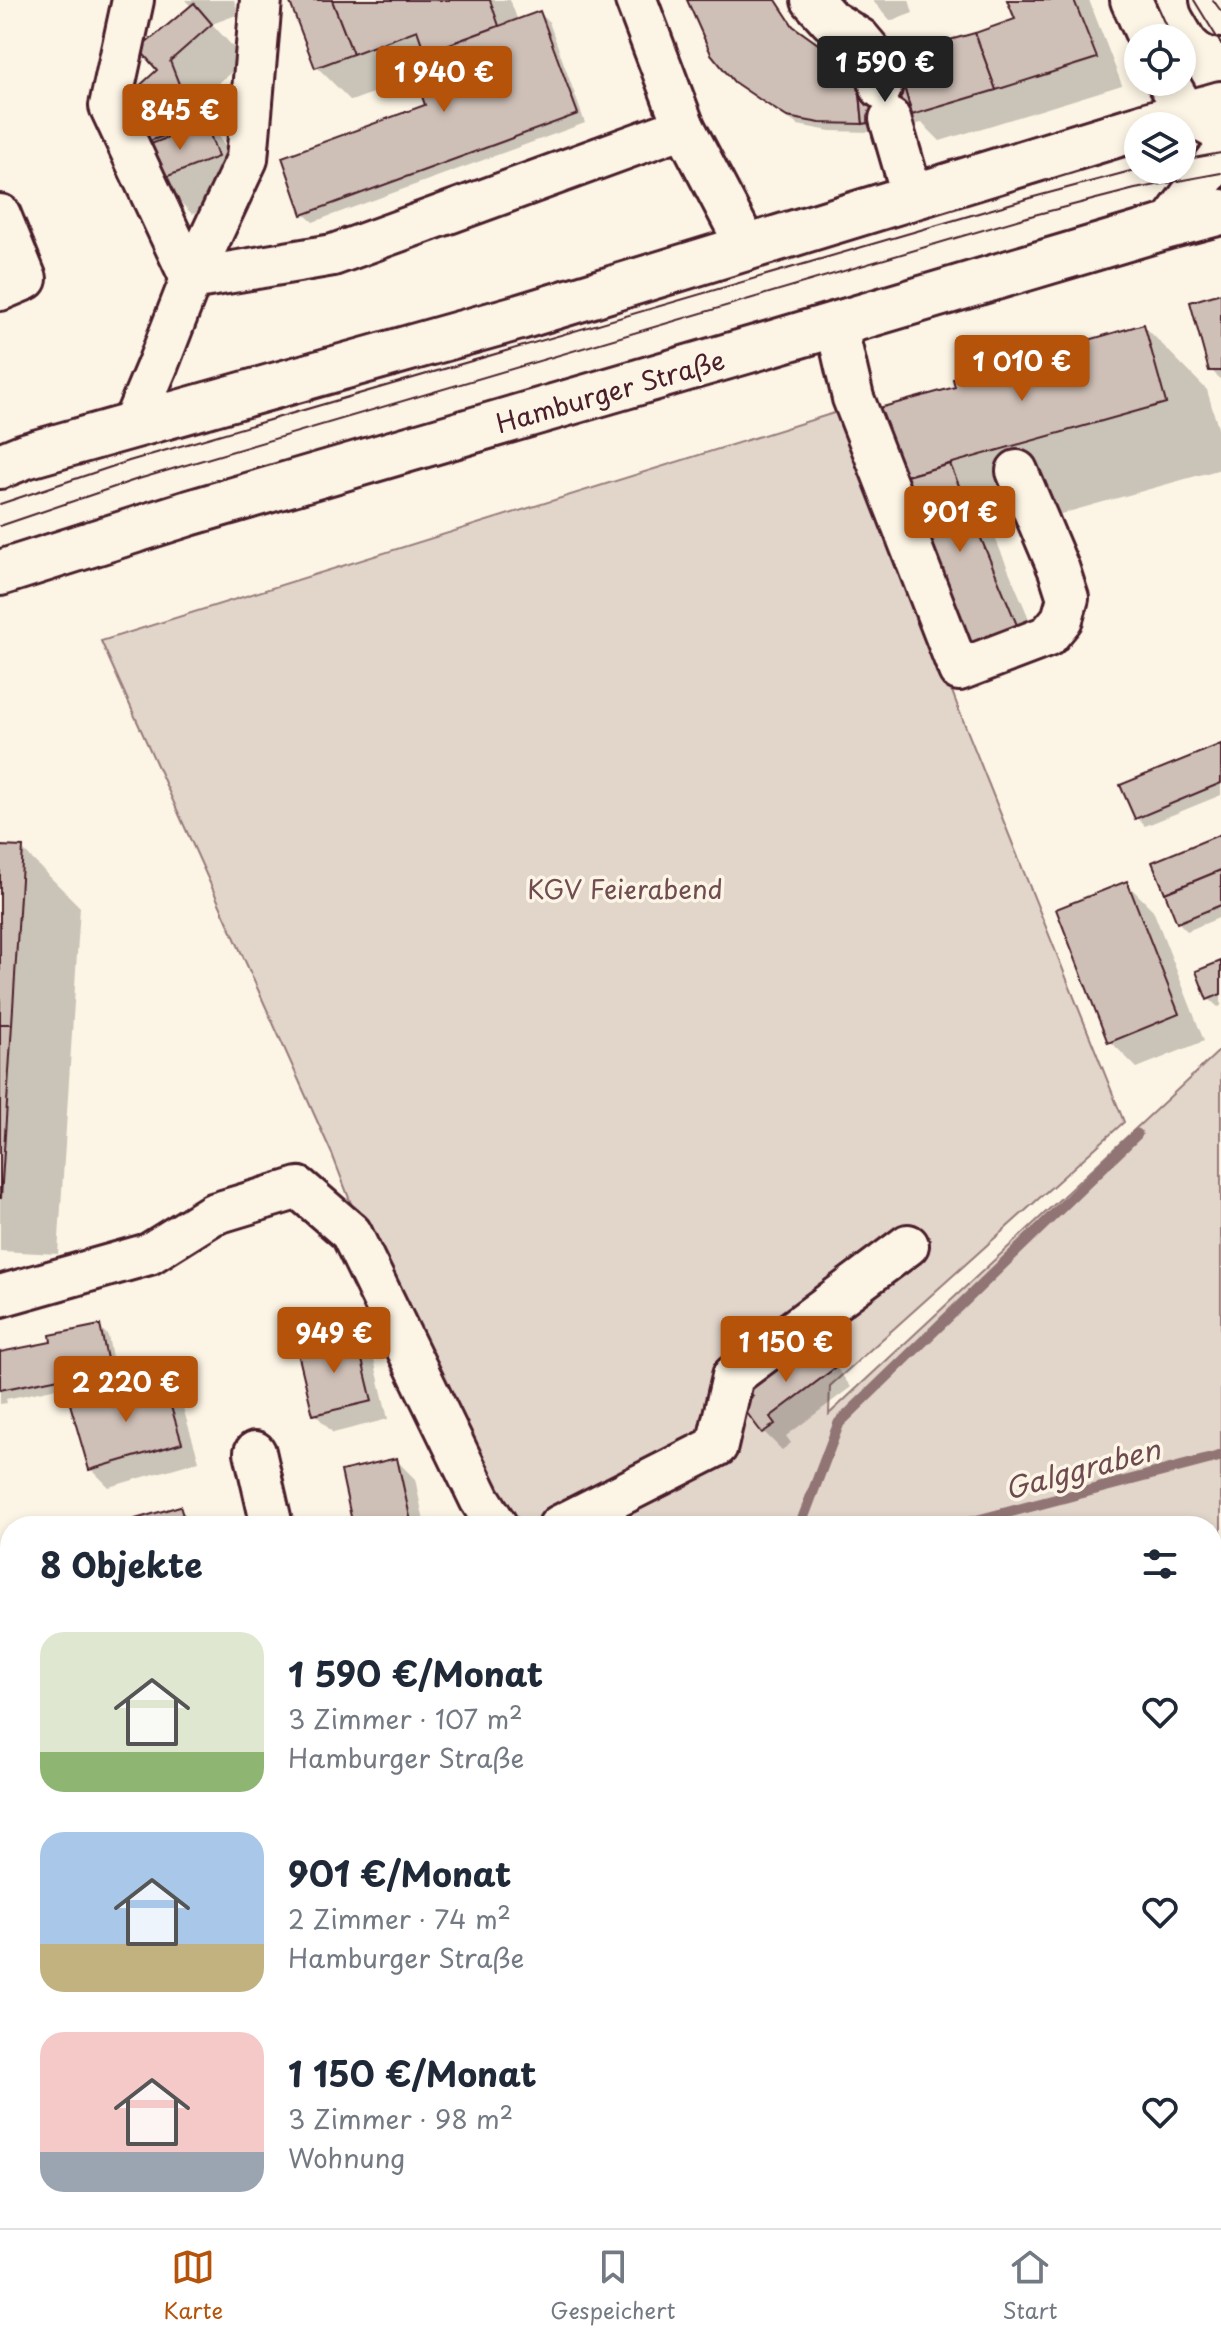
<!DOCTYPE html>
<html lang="de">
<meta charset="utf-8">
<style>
:root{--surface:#fff;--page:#f6f6f7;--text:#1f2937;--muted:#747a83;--line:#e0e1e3;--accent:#b45309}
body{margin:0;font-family:"Playpen Sans",sans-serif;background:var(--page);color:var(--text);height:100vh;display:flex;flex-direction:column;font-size:30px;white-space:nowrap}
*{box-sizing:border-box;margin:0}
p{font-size:26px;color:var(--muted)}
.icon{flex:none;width:44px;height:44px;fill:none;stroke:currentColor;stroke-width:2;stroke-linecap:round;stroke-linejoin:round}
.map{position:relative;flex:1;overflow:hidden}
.panel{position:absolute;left:0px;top:1516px;width:1222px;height:712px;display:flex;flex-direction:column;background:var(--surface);border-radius:32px 32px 0 0;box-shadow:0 4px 12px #0003}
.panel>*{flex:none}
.fabs{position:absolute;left:1124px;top:24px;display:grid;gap:16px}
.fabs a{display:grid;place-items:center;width:72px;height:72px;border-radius:50%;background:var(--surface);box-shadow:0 4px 12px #0003;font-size:40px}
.price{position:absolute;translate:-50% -68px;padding:0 18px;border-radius:8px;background:var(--accent);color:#fff;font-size:26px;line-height:52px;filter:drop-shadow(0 2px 4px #0008)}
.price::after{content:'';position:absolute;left:50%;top:48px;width:24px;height:18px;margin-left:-12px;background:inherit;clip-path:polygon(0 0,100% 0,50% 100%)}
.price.current{background:#222;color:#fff}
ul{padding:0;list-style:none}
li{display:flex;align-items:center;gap:24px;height:200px;padding:0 40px}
li span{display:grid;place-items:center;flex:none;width:224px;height:160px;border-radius:24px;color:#555}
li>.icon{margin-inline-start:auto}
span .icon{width:96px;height:96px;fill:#fffc;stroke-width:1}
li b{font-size:34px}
h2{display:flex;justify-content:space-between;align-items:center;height:96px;padding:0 40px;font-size:34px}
.dock{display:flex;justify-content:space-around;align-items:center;height:112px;border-top:2px solid var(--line);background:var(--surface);font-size:22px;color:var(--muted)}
.dock a{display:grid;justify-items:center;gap:4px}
.dock .current{color:var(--accent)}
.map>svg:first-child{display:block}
.green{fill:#e2d5ca;stroke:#967a7a;stroke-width:2}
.shadow{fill:#0003}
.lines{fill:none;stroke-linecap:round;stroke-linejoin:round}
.stream{stroke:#917474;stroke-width:11}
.building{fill:#cfc0b7;stroke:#4a1f2b;stroke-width:2}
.minor-casing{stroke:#4a1f2b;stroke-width:46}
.major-casing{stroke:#4a1f2b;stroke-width:50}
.minor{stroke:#fcf5e5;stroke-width:40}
.major{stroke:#fcf5e5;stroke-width:44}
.tram{stroke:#4a1f2b;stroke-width:2}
.labels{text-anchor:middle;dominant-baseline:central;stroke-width:7;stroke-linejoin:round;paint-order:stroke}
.street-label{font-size:26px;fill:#4a1f2b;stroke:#fcf5e5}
.park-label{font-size:26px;fill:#704c53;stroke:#fcf5e5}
.water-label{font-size:28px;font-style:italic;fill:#6d4950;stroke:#fcf5e5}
</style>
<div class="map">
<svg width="1221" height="2228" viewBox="0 0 1221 2228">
<rect width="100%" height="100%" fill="#fcf5e5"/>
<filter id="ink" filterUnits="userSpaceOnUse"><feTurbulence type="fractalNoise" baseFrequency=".0125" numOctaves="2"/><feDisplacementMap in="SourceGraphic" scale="16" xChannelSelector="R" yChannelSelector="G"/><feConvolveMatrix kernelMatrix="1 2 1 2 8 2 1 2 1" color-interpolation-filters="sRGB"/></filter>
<g filter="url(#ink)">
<!-- green -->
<polygon class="green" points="847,409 959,710 1124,1122 830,1386 829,1414 1221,1049 1221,2228 647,2228 647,2218 1212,2218 1212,1526 475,1526 332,1154 101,641"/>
<!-- shadow -->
<g class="shadow">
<polygon points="185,0 234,0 239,14 212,24 245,60 204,96 222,142 240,160 251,191 192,214 157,179 145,148 160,71 192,7"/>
<polygon points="291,0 510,0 518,21 540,13 549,22 585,123 313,222 304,214 428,106 417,77 351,101 317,67"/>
<polygon points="690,0 777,0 798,32 820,48 854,57 866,93 905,85 1018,20 1010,0 1089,0 1122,85 940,141 922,123 873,132 830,131 798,125 746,90 736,81"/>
<polygon points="872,0 909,0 913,13 891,21"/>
<polygon points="1221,295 1221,380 1211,370"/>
<polygon points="1144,326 1207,390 1221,438 1221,469 993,533 1043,652 968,645 962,614 914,499 894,479 958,388"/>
<polygon points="1221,746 1221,795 1145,826 1136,817"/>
<polygon points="1221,836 1221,917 1187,931 1178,922"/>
<polygon points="0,848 22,849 80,907 58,1254 0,1251"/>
<polygon points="1126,883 1153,910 1204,1041 1137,1068 1110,1041"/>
<polygon points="1221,963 1221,1006 1218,1007 1209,999"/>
<polygon points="100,1327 108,1336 114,1368 69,1377 71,1385 6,1399 7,1403 0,1404 0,1354 54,1343"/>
<polygon points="355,1337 373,1355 388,1419 333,1433 315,1414"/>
<polygon points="814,1344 832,1362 851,1387 786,1436 791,1443 782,1450 764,1432 744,1406 756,1397 765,1380"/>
<polygon points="162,1380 180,1398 199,1461 109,1487 91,1469"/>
<polygon points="397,1461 415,1479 425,1526 355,1526"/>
<polygon points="179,1508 197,1526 128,1526"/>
<polygon points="0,1568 10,1578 10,1638 0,1641"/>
<polygon points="10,1719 10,1738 5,1720"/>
<polygon points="10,2113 10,2194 1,2196 0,2116"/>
<polygon points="240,2218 334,2218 337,2228 243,2228"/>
<polygon points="458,2218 529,2218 530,2221 508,2228 466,2228"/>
</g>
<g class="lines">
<!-- stream -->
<g class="stream">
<polyline points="800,1526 839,1423 1137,1134"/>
<polyline points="956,1526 1221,1456"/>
<polyline points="685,2218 685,2228"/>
</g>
</g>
<!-- building -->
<g class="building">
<polygon points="289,0 332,0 353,54 315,68"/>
<polygon points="332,0 490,0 499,26 425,53 417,30 353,54"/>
<polygon points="687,0 776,0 793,26 821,46 856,55 863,124 820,123 787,117 762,101 734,82 711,54"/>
<polygon points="1007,0 1074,0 1097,58 996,90 975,33 1015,19"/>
<polygon points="194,3 212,24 170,61 195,125 141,144 124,100 157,70 139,49"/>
<polygon points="540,11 578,114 302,215 282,157 425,105 409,59"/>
<polygon points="975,33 996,90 912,115 895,55"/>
<polygon points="903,83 912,115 863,124 860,92"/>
<polygon points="206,123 218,157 155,181 143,147"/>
<polygon points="1221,293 1221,371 1209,371 1190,302"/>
<polygon points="1144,324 1166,403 892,480 872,410 955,387 953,379"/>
<polygon points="950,464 1017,625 966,646 953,616 959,613 903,477"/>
<polygon points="1221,744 1221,783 1135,819 1120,785"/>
<polygon points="1221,834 1221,870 1165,893 1152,862"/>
<polygon points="0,846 23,847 12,1024 0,1024"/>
<polygon points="1221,870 1221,905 1177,923 1165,893"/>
<polygon points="1127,881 1179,1014 1108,1043 1056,909"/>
<polygon points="1221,961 1221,994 1207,1000 1196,971"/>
<polygon points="0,1024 12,1024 1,1198 0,1198"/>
<polygon points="100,1325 107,1359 62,1368 64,1377 0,1390 0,1352 51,1342 50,1335"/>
<polygon points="356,1335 372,1401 313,1415 297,1349"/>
<polygon points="815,1341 835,1368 770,1417 775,1424 762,1433 741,1405 753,1396 748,1390 762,1380 757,1373 768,1365 772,1372"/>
<polygon points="162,1377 182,1443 89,1470 70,1404"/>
<polygon points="397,1458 412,1526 353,1526 341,1471"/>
<polygon points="180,1506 186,1526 126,1526 125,1522"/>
<polygon points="0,1568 10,1601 10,1615 0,1618"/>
<polygon points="10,2111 10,2183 0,2186 0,2114"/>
<polygon points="238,2218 329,2218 332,2228 241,2228"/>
</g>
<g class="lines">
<!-- minor casing -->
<g class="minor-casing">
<g id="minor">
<polyline points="133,0 110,106 191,279 247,159 261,0"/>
<polyline points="636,0 684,127 747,247"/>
<polyline points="812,0 830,20 860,39 871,52 881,88"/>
<polyline points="1131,0 1148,38"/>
<polyline points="1211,0 1221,17"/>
<polyline points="1168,82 1186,113 1214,128"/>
<polyline points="890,119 913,198"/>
<polyline points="0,215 26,279 0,290"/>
<polyline points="1168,226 1221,155"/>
<polyline points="836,324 853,398 959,670 1048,636 1062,619 1068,598 1059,570 1017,471"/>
<polyline points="132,426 158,364 191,279 333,255 684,127"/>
<polyline points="0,1296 149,1254 213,1214 299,1188 351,1233 480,1499 497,1526"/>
<polyline points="255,1452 272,1526"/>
<polyline points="559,1526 717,1446 733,1376 908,1245"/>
<polyline points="0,1666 10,1663"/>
<polyline points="395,2218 397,2228"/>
<polyline points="80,2228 109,2218"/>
</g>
</g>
<!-- major casing -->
<g class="major-casing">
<g id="major">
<polyline points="1144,126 1221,104"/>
<polyline points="0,466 25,456 520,317 1138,128"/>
<polyline points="0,573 189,513 773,343 1168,226 1221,212"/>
</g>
</g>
<!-- minor -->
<use href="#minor" class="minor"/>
<!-- major -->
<use href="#major" class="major"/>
<!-- tram -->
<g class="tram">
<polyline points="1194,0 1221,44"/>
<polyline points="1213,0 1221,11"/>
<polyline points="1182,160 1221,153"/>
<polyline points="0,504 129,461 1030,198 1138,169"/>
<polyline points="0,526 135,480 1034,215 1135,189 1221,173"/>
</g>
</g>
</g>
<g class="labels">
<!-- street labels -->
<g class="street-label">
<text transform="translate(610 391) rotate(-16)">Hamburger Straße</text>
</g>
<!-- park labels -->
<g class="park-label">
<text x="625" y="888">KGV Feierabend</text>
</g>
<!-- water labels -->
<g class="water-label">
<text transform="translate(1082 1468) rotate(-15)">Galggraben</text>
</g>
</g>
</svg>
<div class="fabs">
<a><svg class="icon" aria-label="locate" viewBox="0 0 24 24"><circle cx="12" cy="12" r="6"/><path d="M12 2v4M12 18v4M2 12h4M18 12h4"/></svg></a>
<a><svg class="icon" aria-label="layers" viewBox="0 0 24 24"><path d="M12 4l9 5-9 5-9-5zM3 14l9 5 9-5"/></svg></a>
</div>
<b class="price current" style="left:885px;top:104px">1 590 €</b>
<b class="price" style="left:444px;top:114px">1 940 €</b>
<b class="price" style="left:180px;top:152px">845 €</b>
<b class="price" style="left:1022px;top:403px">1 010 €</b>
<b class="price" style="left:960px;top:554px">901 €</b>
<b class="price" style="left:334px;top:1375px">949 €</b>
<b class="price" style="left:786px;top:1384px">1 150 €</b>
<b class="price" style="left:126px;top:1424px">2 220 €</b>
<section class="panel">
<h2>8 Objekte<svg class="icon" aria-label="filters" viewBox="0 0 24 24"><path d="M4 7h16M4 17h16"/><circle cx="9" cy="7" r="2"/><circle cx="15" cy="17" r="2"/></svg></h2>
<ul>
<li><span style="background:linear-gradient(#dfe7d0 75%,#8fb573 0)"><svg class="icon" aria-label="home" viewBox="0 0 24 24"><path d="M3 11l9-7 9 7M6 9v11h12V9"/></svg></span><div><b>1 590 €/Monat</b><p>3 Zimmer · 107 m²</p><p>Hamburger Straße</p></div><svg class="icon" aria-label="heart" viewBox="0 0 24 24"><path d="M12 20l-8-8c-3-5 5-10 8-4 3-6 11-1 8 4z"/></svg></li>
<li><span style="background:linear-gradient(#a9c7e8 70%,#c2b280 0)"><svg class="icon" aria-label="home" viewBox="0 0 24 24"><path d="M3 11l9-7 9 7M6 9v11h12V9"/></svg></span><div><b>901 €/Monat</b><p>2 Zimmer · 74 m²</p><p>Hamburger Straße</p></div><svg class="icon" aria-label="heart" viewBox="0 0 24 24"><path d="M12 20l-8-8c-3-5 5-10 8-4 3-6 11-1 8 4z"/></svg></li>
<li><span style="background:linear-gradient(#f6c9c9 75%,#9aa5b1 0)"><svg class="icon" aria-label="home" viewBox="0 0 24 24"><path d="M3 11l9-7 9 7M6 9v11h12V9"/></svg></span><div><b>1 150 €/Monat</b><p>3 Zimmer · 98 m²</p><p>Wohnung</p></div><svg class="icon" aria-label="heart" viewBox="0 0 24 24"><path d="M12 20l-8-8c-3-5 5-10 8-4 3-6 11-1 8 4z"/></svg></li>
</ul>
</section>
</div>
<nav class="dock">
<a class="current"><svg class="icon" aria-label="map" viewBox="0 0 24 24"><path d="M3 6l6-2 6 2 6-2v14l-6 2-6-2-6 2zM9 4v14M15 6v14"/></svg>Karte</a>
<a><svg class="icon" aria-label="saved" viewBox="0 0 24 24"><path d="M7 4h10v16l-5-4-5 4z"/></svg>Gespeichert</a>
<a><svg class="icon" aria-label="home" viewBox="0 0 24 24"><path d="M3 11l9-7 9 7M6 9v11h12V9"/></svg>Start</a>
</nav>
